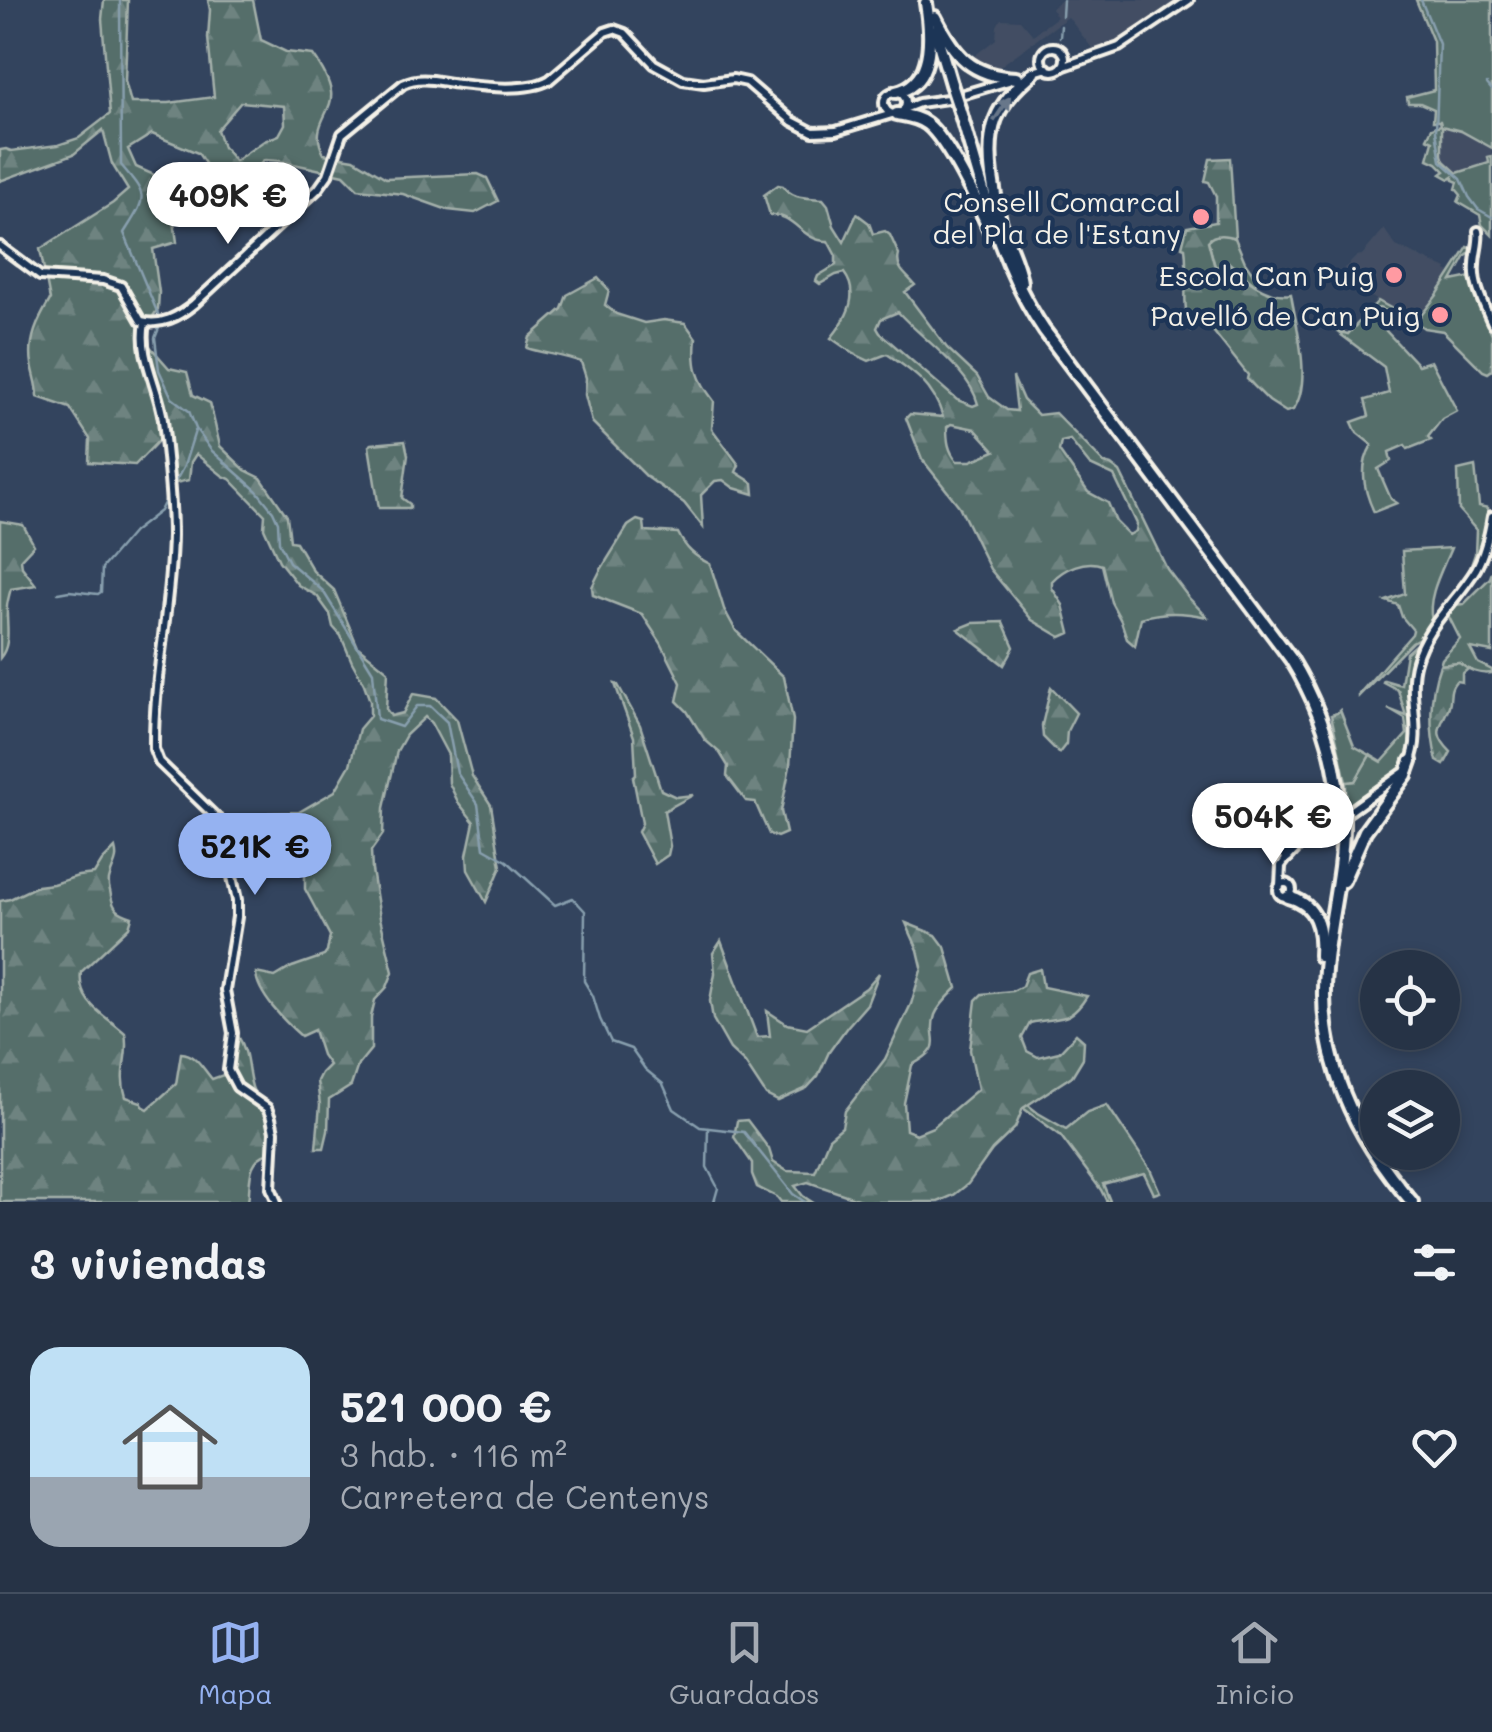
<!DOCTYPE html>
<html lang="es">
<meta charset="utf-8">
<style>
:root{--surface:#263346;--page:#323f51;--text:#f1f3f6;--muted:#a4aab3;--line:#424e5f;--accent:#95b2f1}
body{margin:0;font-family:Mali,sans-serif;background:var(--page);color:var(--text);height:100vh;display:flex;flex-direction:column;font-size:38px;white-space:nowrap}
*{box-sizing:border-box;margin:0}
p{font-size:32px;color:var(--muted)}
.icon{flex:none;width:55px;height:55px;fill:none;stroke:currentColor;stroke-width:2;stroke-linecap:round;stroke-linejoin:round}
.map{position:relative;height:1202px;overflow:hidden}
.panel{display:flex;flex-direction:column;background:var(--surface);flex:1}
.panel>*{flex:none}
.fabs{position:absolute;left:1360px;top:950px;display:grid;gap:20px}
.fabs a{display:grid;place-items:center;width:100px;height:100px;border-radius:50%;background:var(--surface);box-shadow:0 5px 15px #0003,0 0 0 2px var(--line);font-size:50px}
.price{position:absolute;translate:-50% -85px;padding:0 22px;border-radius:35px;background:#fff;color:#222;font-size:32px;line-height:65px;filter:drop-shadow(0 2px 5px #0008)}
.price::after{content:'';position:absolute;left:50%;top:60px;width:30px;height:22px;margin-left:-15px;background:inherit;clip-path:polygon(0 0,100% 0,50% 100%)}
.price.active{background:var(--accent);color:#111}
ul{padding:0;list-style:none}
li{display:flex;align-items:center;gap:30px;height:250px;padding:0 30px}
li span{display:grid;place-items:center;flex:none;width:280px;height:200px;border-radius:30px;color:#555}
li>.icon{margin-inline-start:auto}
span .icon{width:120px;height:120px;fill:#fffc;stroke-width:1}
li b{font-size:42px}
h2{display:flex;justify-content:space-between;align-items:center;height:120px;padding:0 30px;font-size:42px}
.tabs{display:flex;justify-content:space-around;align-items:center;height:140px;border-top:2px solid var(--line);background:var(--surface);font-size:28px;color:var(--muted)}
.tabs a{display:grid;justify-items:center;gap:5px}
.tabs .active{color:var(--accent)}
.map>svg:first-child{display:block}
.built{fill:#424e63}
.green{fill:#556e6b;stroke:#a4b0aa;stroke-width:2.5}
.forest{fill:url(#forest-firs);stroke:#a4b0aa;stroke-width:2.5;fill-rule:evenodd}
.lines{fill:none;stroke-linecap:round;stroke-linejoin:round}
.stream{stroke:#889fae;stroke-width:2.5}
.secondary-casing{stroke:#f4f1e8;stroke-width:14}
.highway-casing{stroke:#f4f1e8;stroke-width:18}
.secondary{stroke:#1d3557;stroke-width:6}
.highway{stroke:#1d3557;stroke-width:10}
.highway-bridge-casing{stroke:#f4f1e8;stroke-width:18;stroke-linecap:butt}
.highway-bridge{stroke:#1d3557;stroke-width:10}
.oneway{fill:#68778a}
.poi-dot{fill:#ff9aa2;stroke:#1d3557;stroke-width:4}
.labels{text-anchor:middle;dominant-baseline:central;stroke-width:9;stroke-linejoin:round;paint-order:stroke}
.poi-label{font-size:28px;fill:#f4f1e8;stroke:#1d3557;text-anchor:end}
</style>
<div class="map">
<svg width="1492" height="1202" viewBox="0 0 1492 1202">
<defs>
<pattern id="forest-firs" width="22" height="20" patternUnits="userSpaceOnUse" patternTransform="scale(2.5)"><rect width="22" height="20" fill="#556e6b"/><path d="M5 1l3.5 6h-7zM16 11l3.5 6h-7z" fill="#6e8380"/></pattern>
</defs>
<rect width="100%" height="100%" fill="#33445e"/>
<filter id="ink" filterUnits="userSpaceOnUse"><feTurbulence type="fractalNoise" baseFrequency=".01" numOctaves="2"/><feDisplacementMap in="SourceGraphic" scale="20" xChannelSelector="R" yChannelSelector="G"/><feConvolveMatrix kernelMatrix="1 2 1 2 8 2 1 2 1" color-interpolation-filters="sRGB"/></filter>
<g filter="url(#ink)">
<!-- built -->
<g class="built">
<polygon points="1062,0 1189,0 1111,50 1095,52 1068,17 992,72 969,60 996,39 997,26 1001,19 1020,20 1033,35 1057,17 1051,8"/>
<polygon points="1441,126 1461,131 1492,148 1492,156 1488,158 1489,163 1457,173 1444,161 1442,155 1443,143"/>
<polygon points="1384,229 1396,246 1447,269 1446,271 1450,273 1416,322 1336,277 1357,256 1362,255"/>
</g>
<!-- green -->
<g class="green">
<polygon points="1416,0 1492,0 1492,148 1461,131 1442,126 1442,155 1444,161 1457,173 1489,163 1488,157 1492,156 1492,235 1482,225 1480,215 1458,202 1461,195 1456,189 1458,182 1453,180 1453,177 1450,179 1441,174 1445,171 1437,163 1428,159 1433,141 1427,138 1432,128 1441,125 1440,121 1433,121 1434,109 1420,103 1408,103 1407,97 1434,90 1433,41"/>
<polygon points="1223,234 1235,238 1245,262 1258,281 1254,284 1228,262 1222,268 1215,266 1208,241 1211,237"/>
<path d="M 1468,247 L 1473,249 L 1473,251 L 1466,256 L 1452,281 L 1471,277 L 1474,291 L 1492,334 L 1492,370 L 1488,373 L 1483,371 L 1443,331 L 1424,328 L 1416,322 L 1379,308 L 1376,309 L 1384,318 L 1376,314 L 1373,317 L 1418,365 L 1431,361 L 1457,411 L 1442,419 L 1428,437 L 1431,440 L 1408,449 L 1405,445 L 1389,452 L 1391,461 L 1378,469 L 1391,499 L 1397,503 L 1374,512 C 1364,491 1358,467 1372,445 L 1357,433 L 1352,422 L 1369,416 L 1365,400 L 1389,393 L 1384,367 L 1336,331 L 1348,334 L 1378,301 L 1416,322 L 1437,295 Z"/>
<polygon points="1475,466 1479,506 1488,508 1483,544 1469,571 1475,554 1476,530 1459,510 1458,470"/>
<path d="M 1451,548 C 1442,570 1426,598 1432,621 L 1421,637 L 1412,642 L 1359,696 L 1359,694 L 1412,634 L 1413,630 L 1402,617 L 1398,605 L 1386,601 L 1405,594 L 1402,551 Z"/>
<path d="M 1492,572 L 1492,652 L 1470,648 L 1478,663 L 1492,670 L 1492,673 C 1479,675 1469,670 1459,663 L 1440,665 L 1442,659 L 1460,639 L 1448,615 L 1454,605 L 1464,604 L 1490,578 Z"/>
<polygon points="1415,645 1417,648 1410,673 1410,754 1401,770 1346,809 1346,782 1355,781 1370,755 1382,762 1407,734 1405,719 1388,709 1406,716 1398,690 1383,682 1384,680 1401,685 1406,653"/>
<polygon points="1028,1105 1038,1113 1066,1129 1087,1112 1107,1105 1150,1169 1160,1192 1154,1194 1144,1173 1103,1184 1110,1201 1107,1202 1101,1190 1060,1135 1023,1108"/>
</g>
<!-- forest -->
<g class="forest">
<path d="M 104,0 L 128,0 L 125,81 L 131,103 L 169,103 L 214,97 L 208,38 L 210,10 L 208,0 L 253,0 L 261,40 L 286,52 L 313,55 C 321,66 329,79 331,92 C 334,113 308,125 324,154 L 354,159 L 386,178 L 478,174 L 487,178 L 498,201 L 475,213 L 448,210 L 403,194 L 358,189 L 344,175 L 280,161 L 265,160 L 244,178 L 210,171 L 198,153 L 152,134 L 128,149 L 136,167 L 161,178 L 169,186 L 177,242 L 153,249 L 159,292 L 158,309 L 140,335 L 169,368 L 187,372 L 193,395 L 210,403 L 220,446 L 245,470 L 261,478 L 287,516 L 290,541 L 296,542 L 313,571 L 334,590 L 358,647 L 388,671 L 386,709 L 391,716 L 403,713 L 413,694 L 436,698 L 457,720 L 472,776 L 491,805 L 501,867 L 486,902 L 468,870 L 467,855 L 474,822 L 458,802 L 449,783 L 448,755 L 431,723 L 425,717 L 406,735 L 397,751 L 384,808 L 383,834 L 371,851 L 372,870 L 380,918 L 393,972 L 387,987 L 375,1000 L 371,1017 L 371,1049 L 358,1065 L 351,1086 L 329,1100 L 328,1131 L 324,1148 L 316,1148 L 320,1105 L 317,1081 L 321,1073 L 329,1065 L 322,1055 L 314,1030 L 301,1036 C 285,1022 257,994 256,973 L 275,977 L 292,967 L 324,956 L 327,952 L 330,936 L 305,889 L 305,872 L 296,846 L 270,813 L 299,812 L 335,791 L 350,765 L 359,729 L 370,716 L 370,701 L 364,684 L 352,662 L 341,636 L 333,627 L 330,614 L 317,596 L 298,585 L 279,561 L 264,528 L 265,515 L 230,479 L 223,476 L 196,454 L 191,462 L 189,480 L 171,484 L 163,436 L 135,465 L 89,462 L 90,439 L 70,408 L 38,397 C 38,385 34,376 32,364 C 28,340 38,320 50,300 L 40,249 L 113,203 L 128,190 L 112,164 L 103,130 L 74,154 L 0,181 L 0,150 L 6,149 L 11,151 L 58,145 L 79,138 L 110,114 L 102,19 ZM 241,102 L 284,106 L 285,124 L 279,135 L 264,141 L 235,161 L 223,147 L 217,130 Z"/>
<path d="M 1230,158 L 1235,238 C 1226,235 1214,233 1208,241 L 1214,264 L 1217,268 L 1223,267 L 1228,262 C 1245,279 1266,298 1291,294 C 1296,326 1313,383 1293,410 L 1286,412 L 1269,401 L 1247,379 L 1248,375 L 1205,321 L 1200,320 L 1191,331 C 1180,302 1189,277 1185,248 L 1182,247 L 1187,227 L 1216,222 L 1216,196 L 1209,182 L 1205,181 L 1210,159 Z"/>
<path d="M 778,185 L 783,186 C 794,200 806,197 823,199 L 828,205 L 834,226 L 844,242 L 857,214 L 869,223 L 873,234 L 885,231 L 890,235 L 899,255 C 895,269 907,275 915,285 L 905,292 L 947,348 L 977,376 L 989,397 L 1007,410 L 1017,411 L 1013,377 L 1023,400 L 1038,415 L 1055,413 L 1104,463 L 1111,465 L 1120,472 L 1167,569 L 1189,598 L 1207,617 C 1184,612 1164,611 1141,618 L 1135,646 L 1127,639 L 1121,621 L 1111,602 L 1102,565 C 1085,559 1064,568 1052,581 L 1052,588 L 1063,605 L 1070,633 L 1061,637 L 1032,620 L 990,569 L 959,506 L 922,459 L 906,418 L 910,414 L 943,417 C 933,385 915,373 887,354 L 869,361 L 854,354 L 831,338 C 846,320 861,295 844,273 L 836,275 L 820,284 L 816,281 L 818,276 L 836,265 L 836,256 L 828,241 C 803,242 794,213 770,215 L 764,195 ZM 898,312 C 922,339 969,369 978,404 L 973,406 L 957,400 L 880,333 L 877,328 L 881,319 ZM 951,424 L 975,429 L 995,451 L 971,461 L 957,461 C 948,451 947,440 947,427 ZM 1070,440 L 1090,465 L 1114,476 L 1137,524 L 1136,531 L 1129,535 L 1116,522 L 1108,503 L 1088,492 L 1059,451 L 1061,442 Z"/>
<path d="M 598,278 L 609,290 L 605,305 L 616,314 L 644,323 L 664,320 L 685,323 L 696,338 C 693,366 697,379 714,401 L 712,429 L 739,465 L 736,472 L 753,483 L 754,494 L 734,488 L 723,480 L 715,481 L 701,495 L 703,527 L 684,503 L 647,477 L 592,422 L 585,395 L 586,378 L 581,362 C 563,355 545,354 527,348 L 530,337 L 562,309 L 567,295 Z"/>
<polygon points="405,441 408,455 402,498 410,504 410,508 379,508 369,446 372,444"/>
<path d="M 637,520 L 644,522 L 645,531 L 678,533 C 686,549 694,556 710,564 L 724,609 L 736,631 L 784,677 L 793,720 L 790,766 L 781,811 L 786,833 L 777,837 L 769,834 L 755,802 L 746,801 L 727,776 L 728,766 L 720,753 L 705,740 L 687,711 L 677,701 L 681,683 L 661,643 L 642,614 L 593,595 L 592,587 L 600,571 L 628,526 Z"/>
<path d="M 0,521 L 23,525 L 34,545 L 21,559 L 22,567 L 36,585 L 11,589 C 10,591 7,604 7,606 C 6,624 12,644 0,658 Z"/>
<polygon points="1003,622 1014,647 1004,665 958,629 973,623"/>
<path d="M 1459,663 L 1468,669 L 1462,674 L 1462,682 L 1456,681 C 1448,691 1452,695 1449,706 C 1442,727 1430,731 1451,752 L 1444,765 L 1437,761 C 1429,730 1429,695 1440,665 Z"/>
<polygon points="615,684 618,685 640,725 661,790 676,797 693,795 664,811 670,846 668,855 655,864 638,832 642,823 633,777 636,774 634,737"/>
<polygon points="1051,687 1076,713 1067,731 1066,744 1059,753 1043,737 1042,725"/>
<polygon points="1340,710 1354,746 1370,755 1355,781 1346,782 1331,715 1337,713"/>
<path d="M 115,848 C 119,862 112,866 109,880 C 108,887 110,888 111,896 C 114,910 118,912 132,917 L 129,927 L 81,972 C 77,1003 105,1015 125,1033 C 130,1058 117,1070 126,1097 L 141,1102 L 143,1106 L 148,1109 L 176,1084 L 181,1053 C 197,1054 202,1068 212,1079 L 223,1075 L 229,1078 C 238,1067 234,1050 238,1036 C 248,1051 247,1066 251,1083 C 253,1095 260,1102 266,1112 C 272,1124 271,1140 269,1153 C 246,1159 251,1183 248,1202 L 0,1202 L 0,901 L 10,899 L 37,886 L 53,884 L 78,876 L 94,874 L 102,861 Z"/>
<path d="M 906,923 L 936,935 L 945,947 L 957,988 C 949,996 939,1005 935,1015 C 926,1041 949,1045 912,1065 L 904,1103 L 906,1130 L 916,1134 L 933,1127 L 978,1089 L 970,1050 L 976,1000 L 982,994 L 1012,991 L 1022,986 L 1027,973 L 1040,969 L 1043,987 L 1087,996 C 1069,1025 1060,1016 1030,1023 L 1022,1038 L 1027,1051 L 1038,1057 L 1059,1052 L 1076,1034 L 1084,1041 L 1083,1058 L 1072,1076 L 1023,1108 L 1015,1128 L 992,1150 L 968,1184 L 954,1195 L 938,1202 L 866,1202 L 808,1182 L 795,1186 L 803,1196 L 812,1202 L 781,1202 L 777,1197 L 757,1187 L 752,1174 L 752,1163 L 734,1137 L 737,1121 L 747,1120 L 769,1149 L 773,1162 L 787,1171 L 815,1172 L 829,1138 L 842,1127 L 845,1111 L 885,1059 L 911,1004 L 922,967 L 918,950 Z"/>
<polygon points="721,941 757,1037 770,1036 767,1011 787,1024 807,1028 866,988 879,973 867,1004 847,1027 829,1052 818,1076 807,1088 778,1101 766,1095 745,1063 730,1049 713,1019 710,1001 715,973 713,953"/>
</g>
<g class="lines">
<!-- stream -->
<g class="stream">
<path d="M 120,0 L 121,165 C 149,198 147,196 124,233 L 158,314 L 159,328 L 155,338 L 159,370 L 172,398 L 189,411 L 196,429 L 211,450 L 257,491 L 273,511 L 278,522 L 279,542 L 289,562 L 323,591 L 373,672 L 377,719 L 401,727 L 417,706 L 430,706 L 447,722 L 457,773 L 478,804 L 484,848 L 507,861 L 555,905 L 573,898 L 585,911 L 584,981 L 593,996 L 600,1019 L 611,1042 L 631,1049 L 645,1069 L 663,1084 L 674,1109 L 700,1127 L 744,1132 L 793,1194 L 805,1202"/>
<polyline points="1421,0 1439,44 1436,131 1441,161 1461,179 1469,197 1478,209 1492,217"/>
<polyline points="1062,16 1063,0"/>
<polyline points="1060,37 1061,26"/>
<polyline points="1487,84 1492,90"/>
<polyline points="172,488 184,466 195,431"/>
<polyline points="58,593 69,591 98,594 101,592 102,568 133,532 160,511 168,495"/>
<polyline points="708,1128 707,1167 718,1188 714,1202"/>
</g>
<!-- secondary casing -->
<g class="secondary-casing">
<g id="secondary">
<circle cx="1053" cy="59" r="12"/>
<polyline points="1062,67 1119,47 1189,0"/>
<polyline points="1030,73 1047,68"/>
<circle cx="895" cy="103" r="11"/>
<polyline points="904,109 919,103 947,99 1008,81"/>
<path d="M 1478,231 C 1480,241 1475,253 1475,265 C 1473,285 1484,305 1492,323"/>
<path d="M 0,246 L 40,276 L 103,280 L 121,286 L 141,321 C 162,326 178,317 194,304 L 318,189 L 328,175 L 342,134 L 403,84 C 422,75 439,82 459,84 C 485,87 527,92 549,80 L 605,32 L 614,29 L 625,33 L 654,64 L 683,80 L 704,83 L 733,79 L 747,82 L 792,121 L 813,132 L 836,131 L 892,114"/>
<path d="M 145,323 C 138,355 159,388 163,420 C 167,458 172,496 172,535 C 171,606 153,678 154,749 L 159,762 L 220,821 L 237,900 L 237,917 L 225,990 L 233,1033 L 228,1070 L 237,1087 L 267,1108 L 271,1118 L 274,1132 L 271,1188 L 277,1202"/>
<path d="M 1410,763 C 1424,730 1406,695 1416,661 C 1426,625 1457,601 1476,569 C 1485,553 1489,535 1492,516"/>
<polyline points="1304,844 1403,773"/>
<circle cx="1285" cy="890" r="7"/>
<polyline points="1280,886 1281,866 1290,854"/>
</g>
</g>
<!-- highway casing -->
<g class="highway-casing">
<g id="highway">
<path d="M 935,17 C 954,55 971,76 1016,78"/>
<polyline points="935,30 951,84"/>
<path d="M 896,92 C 935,84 931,33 926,3"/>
<path d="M 959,108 C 982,184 999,264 1044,330 L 1291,659 C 1320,706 1337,759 1340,814"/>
<path d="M 897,114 C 907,116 918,117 927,124 C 947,139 980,207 991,233"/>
<path d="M 1021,283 C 1019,265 1009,247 1003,230 C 997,213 995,195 992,176 C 986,128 995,105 1033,73"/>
<path d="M 1343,824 C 1343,873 1329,921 1325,970 C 1317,1058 1355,1137 1412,1202"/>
<path d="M 1287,856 C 1308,831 1328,827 1334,789"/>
<polyline points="1343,881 1365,831 1406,775 1411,761"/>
<path d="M 1288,897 C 1317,904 1322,929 1320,956"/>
</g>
</g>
<!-- secondary -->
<use href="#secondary" class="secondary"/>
<!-- highway -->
<use href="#highway" class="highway"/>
<!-- highway-bridge casing -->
<g class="highway-bridge-casing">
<g id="highway-bridge">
<polyline points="951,84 959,108"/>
<polyline points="1343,811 1343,824"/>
</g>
</g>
<!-- highway-bridge -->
<use href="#highway-bridge" class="highway-bridge"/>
</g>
<!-- one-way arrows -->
<defs><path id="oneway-solid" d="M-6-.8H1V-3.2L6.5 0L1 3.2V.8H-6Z" transform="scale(2.5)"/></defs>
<use class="oneway" href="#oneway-solid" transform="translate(1002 109) rotate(-56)"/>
</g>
<!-- markers -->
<g class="poi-dot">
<circle cx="1201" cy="217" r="10"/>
<circle cx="1394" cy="275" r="10"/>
<circle cx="1440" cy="315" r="10"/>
</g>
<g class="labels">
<!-- poi labels -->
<g class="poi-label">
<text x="1181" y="201">Consell Comarcal<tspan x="1181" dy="32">del Pla de l'Estany</tspan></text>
<text x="1374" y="275">Escola Can Puig</text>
<text x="1420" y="315">Pavelló de Can Puig</text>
</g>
</g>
</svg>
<div class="fabs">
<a><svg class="icon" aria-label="locate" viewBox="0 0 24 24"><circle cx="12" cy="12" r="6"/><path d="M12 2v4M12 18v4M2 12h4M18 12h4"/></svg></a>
<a><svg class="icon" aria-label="layers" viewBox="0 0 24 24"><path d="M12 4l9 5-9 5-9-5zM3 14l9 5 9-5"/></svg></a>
</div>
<b class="price" style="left:228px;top:247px">409K €</b>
<b class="price" style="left:1273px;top:868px">504K €</b>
<b class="price active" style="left:255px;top:898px">521K €</b>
</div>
<section class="panel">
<h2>3 viviendas<svg class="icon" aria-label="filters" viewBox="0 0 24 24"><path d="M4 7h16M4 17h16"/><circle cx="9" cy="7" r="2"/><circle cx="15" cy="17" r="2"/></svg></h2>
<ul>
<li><span style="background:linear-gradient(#bfe0f5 65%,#9aa5b1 0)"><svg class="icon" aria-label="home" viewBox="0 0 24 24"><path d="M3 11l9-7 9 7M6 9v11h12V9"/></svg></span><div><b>521 000 €</b><p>3 hab. · 116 m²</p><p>Carretera de Centenys</p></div><svg class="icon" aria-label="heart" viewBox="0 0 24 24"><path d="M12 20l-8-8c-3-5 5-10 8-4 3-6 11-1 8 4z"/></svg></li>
</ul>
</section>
<nav class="tabs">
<a class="active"><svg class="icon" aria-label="map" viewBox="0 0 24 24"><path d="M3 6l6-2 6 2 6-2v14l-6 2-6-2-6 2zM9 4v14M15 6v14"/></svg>Mapa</a>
<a><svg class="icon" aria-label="saved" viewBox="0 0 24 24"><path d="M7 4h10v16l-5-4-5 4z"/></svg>Guardados</a>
<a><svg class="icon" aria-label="home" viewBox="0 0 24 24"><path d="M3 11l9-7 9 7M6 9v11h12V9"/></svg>Inicio</a>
</nav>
